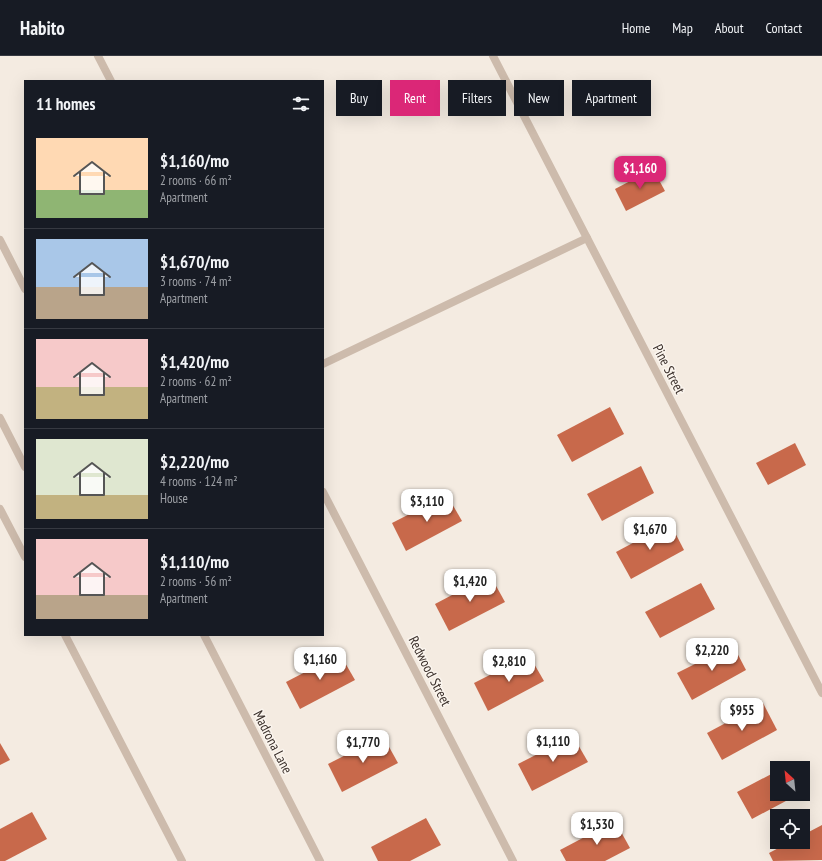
<!DOCTYPE html>
<meta charset="utf-8">
<style>
:root{--surface:#171b24;--page:#20242c;--text:#f1f3f6;--muted:#9ea1a6;--line:#363941;--accent:#db2777}
body{margin:0;font-family:"PT Sans Narrow",sans-serif;background:var(--page);color:var(--text);height:100vh;display:flex;flex-direction:column;font-size:15px;white-space:nowrap}
*{box-sizing:border-box;margin:0}
p{font-size:13px;color:var(--muted)}
.icon{flex:none;width:22px;height:22px;fill:none;stroke:currentColor;stroke-width:2;stroke-linecap:round;stroke-linejoin:round}
.map{position:relative;flex:1;overflow:hidden}
.panel{position:absolute;left:24px;top:24px;width:300px;height:556px;display:flex;flex-direction:column;background:var(--surface);border-radius:0px;box-shadow:0 4px 16px #0002}
.panel>*{flex:none}
.banner{position:absolute;left:336px;top:24px;width:380px;height:36px;display:flex;gap:8px}
.needle{width:26px;rotate:333deg}
.fabs{position:absolute;left:770px;top:705px;display:grid;gap:8px}
.fabs a{display:grid;place-items:center;width:40px;height:40px;border-radius:0px;background:var(--surface);box-shadow:0 4px 16px #0002;font-size:20px}
.price{position:absolute;translate:-50% -34px;padding:0 9px;border-radius:8px;background:#fff;color:#222;font-size:13px;line-height:26px;filter:drop-shadow(0 1px 2px #0008)}
.price::after{content:'';position:absolute;left:50%;top:24px;width:12px;height:9px;margin-left:-6px;background:inherit;clip-path:polygon(0 0,100% 0,50% 100%)}
.price.on{background:var(--accent);color:#fff}
ul{padding:0;list-style:none}
li{display:flex;align-items:center;gap:12px;height:100px;padding:0 12px}
li+li{border-top:1px solid var(--line)}
li span{display:grid;place-items:center;flex:none;width:112px;height:80px;border-radius:0px;color:#555}
li>.icon{margin-inline-start:auto}
span .icon{width:48px;height:48px;fill:#fffc;stroke-width:1}
li b{font-size:17px}
h2{display:flex;justify-content:space-between;align-items:center;height:48px;padding:0 12px;font-size:17px}
.tag{padding:0 14px;border-radius:0px;background:var(--surface);box-shadow:0 4px 16px #0002;font-size:14px;line-height:36px}
.tag.on{background:var(--accent);color:#fff}
header{display:flex;align-items:center;gap:24px;box-sizing:border-box;height:56px;padding:0 20px;background:var(--surface);border-bottom:1px solid var(--line)}
header strong{font-size:19px}
nav{display:flex;gap:22px;margin-inline-start:auto;font-size:14px}
.map>svg:first-child{display:block}
.building{fill:#c8694b}
.lines{fill:none;stroke-linecap:round;stroke-linejoin:round}
.service{stroke:#cdbbac;stroke-width:8}
.labels{text-anchor:middle;dominant-baseline:central;stroke-width:3;stroke-linejoin:round;paint-order:stroke}
.street-label{font-size:14px;fill:#3b302b;stroke:#fbf5ee}
</style>
<header>
<strong>Habito</strong>
<nav><a>Home</a><a>Map</a><a>About</a><a>Contact</a></nav>
</header>
<div class="map">
<svg width="822" height="805" viewBox="0 0 822 805">
<rect width="100%" height="100%" fill="#f4ebe1"/>
<!-- building -->
<g class="building">
<polygon points="653,113 665,135 626,155 615,133"/>
<polygon points="610,351 624,378 572,406 557,379"/>
<polygon points="795,387 806,409 768,429 756,407"/>
<polygon points="641,410 654,437 602,465 587,438"/>
<polygon points="447,439 462,465 406,495 392,467"/>
<polygon points="670,467 684,494 631,523 616,496"/>
<polygon points="490,519 505,546 449,575 435,548"/>
<polygon points="701,527 715,553 660,582 645,556"/>
<polygon points="733,589 746,614 692,644 677,617"/>
<polygon points="340,598 355,624 300,653 286,626"/>
<polygon points="529,599 544,625 488,655 474,627"/>
<polygon points="763,647 777,674 722,704 707,677"/>
<polygon points="383,680 398,707 342,736 328,708"/>
<polygon points="573,680 588,706 532,735 518,708"/>
<polygon points="0,687 10,704 0,709"/>
<polygon points="793,706 797,712 782,712"/>
<polygon points="777,715 777,738 799,738 752,763 737,736"/>
<polygon points="803,724 808,733 803,736"/>
<polygon points="32,756 47,783 5,805 0,805 0,773"/>
<polygon points="426,762 441,789 410,805 378,805 371,791"/>
<polygon points="615,765 630,792 605,805 566,805 560,794"/>
<polygon points="822,769 822,804 773,805 769,797 790,786 803,786 803,779"/>
</g>
<g class="lines">
<!-- service -->
<g class="service">
<polyline points="98,0 111,25"/>
<polyline points="493,0 822,637"/>
<polyline points="0,184 25,233"/>
<polyline points="323,308 587,182"/>
<polyline points="0,362 25,411"/>
<polyline points="323,436 513,805"/>
<polyline points="0,453 25,501"/>
<polyline points="65,579 182,805"/>
<polyline points="204,579 320,805"/>
</g>
</g>
<g class="labels">
<!-- street labels -->
<g class="street-label">
<text transform="translate(669 313) rotate(63)">Pine Street</text>
<text transform="translate(430 615) rotate(63)">Redwood Street</text>
<text transform="translate(273 686) rotate(63)">Madrona Lane</text>
</g>
</g>
</svg>
<div class="fabs">
<a><svg class="needle" viewBox="-14 -14 28 28"><path d="M0-13l5 13h-10z" fill="#e53935"/><path d="M0 13l5-13h-10z" fill="#9ea1a6"/></svg></a>
<a><svg class="icon" aria-label="locate" viewBox="0 0 24 24"><circle cx="12" cy="12" r="6"/><path d="M12 2v4M12 18v4M2 12h4M18 12h4"/></svg></a>
</div>
<b class="price on" style="left:640px;top:134px">$1,160</b>
<b class="price" style="left:427px;top:467px">$3,110</b>
<b class="price" style="left:650px;top:495px">$1,670</b>
<b class="price" style="left:470px;top:547px">$1,420</b>
<b class="price" style="left:712px;top:616px">$2,220</b>
<b class="price" style="left:320px;top:625px">$1,160</b>
<b class="price" style="left:509px;top:627px">$2,810</b>
<b class="price" style="left:742px;top:676px">$955</b>
<b class="price" style="left:553px;top:707px">$1,110</b>
<b class="price" style="left:363px;top:708px">$1,770</b>
<b class="price" style="left:597px;top:790px">$1,530</b>
<div class="banner">
<a class="tag">Buy</a>
<a class="tag on">Rent</a>
<a class="tag">Filters</a>
<a class="tag">New</a>
<a class="tag">Apartment</a>
</div>
<section class="panel">
<h2>11 homes<svg class="icon" aria-label="filters" viewBox="0 0 24 24"><path d="M4 7h16M4 17h16"/><circle cx="9" cy="7" r="2"/><circle cx="15" cy="17" r="2"/></svg></h2>
<ul>
<li><span style="background:linear-gradient(#ffd9b3 65%,#8fb573 0)"><svg class="icon" aria-label="home" viewBox="0 0 24 24"><path d="M3 11l9-7 9 7M6 9v11h12V9"/></svg></span><div><b>$1,160/mo</b><p>2 rooms · 66 m²</p><p>Apartment</p></div></li>
<li><span style="background:linear-gradient(#a9c7e8 60%,#b9a48a 0)"><svg class="icon" aria-label="home" viewBox="0 0 24 24"><path d="M3 11l9-7 9 7M6 9v11h12V9"/></svg></span><div><b>$1,670/mo</b><p>3 rooms · 74 m²</p><p>Apartment</p></div></li>
<li><span style="background:linear-gradient(#f6c9c9 60%,#c2b280 0)"><svg class="icon" aria-label="home" viewBox="0 0 24 24"><path d="M3 11l9-7 9 7M6 9v11h12V9"/></svg></span><div><b>$1,420/mo</b><p>2 rooms · 62 m²</p><p>Apartment</p></div></li>
<li><span style="background:linear-gradient(#dfe7d0 70%,#c2b280 0)"><svg class="icon" aria-label="home" viewBox="0 0 24 24"><path d="M3 11l9-7 9 7M6 9v11h12V9"/></svg></span><div><b>$2,220/mo</b><p>4 rooms · 124 m²</p><p>House</p></div></li>
<li><span style="background:linear-gradient(#f6c9c9 70%,#b9a48a 0)"><svg class="icon" aria-label="home" viewBox="0 0 24 24"><path d="M3 11l9-7 9 7M6 9v11h12V9"/></svg></span><div><b>$1,110/mo</b><p>2 rooms · 56 m²</p><p>Apartment</p></div></li>
</ul>
</section>
</div>
